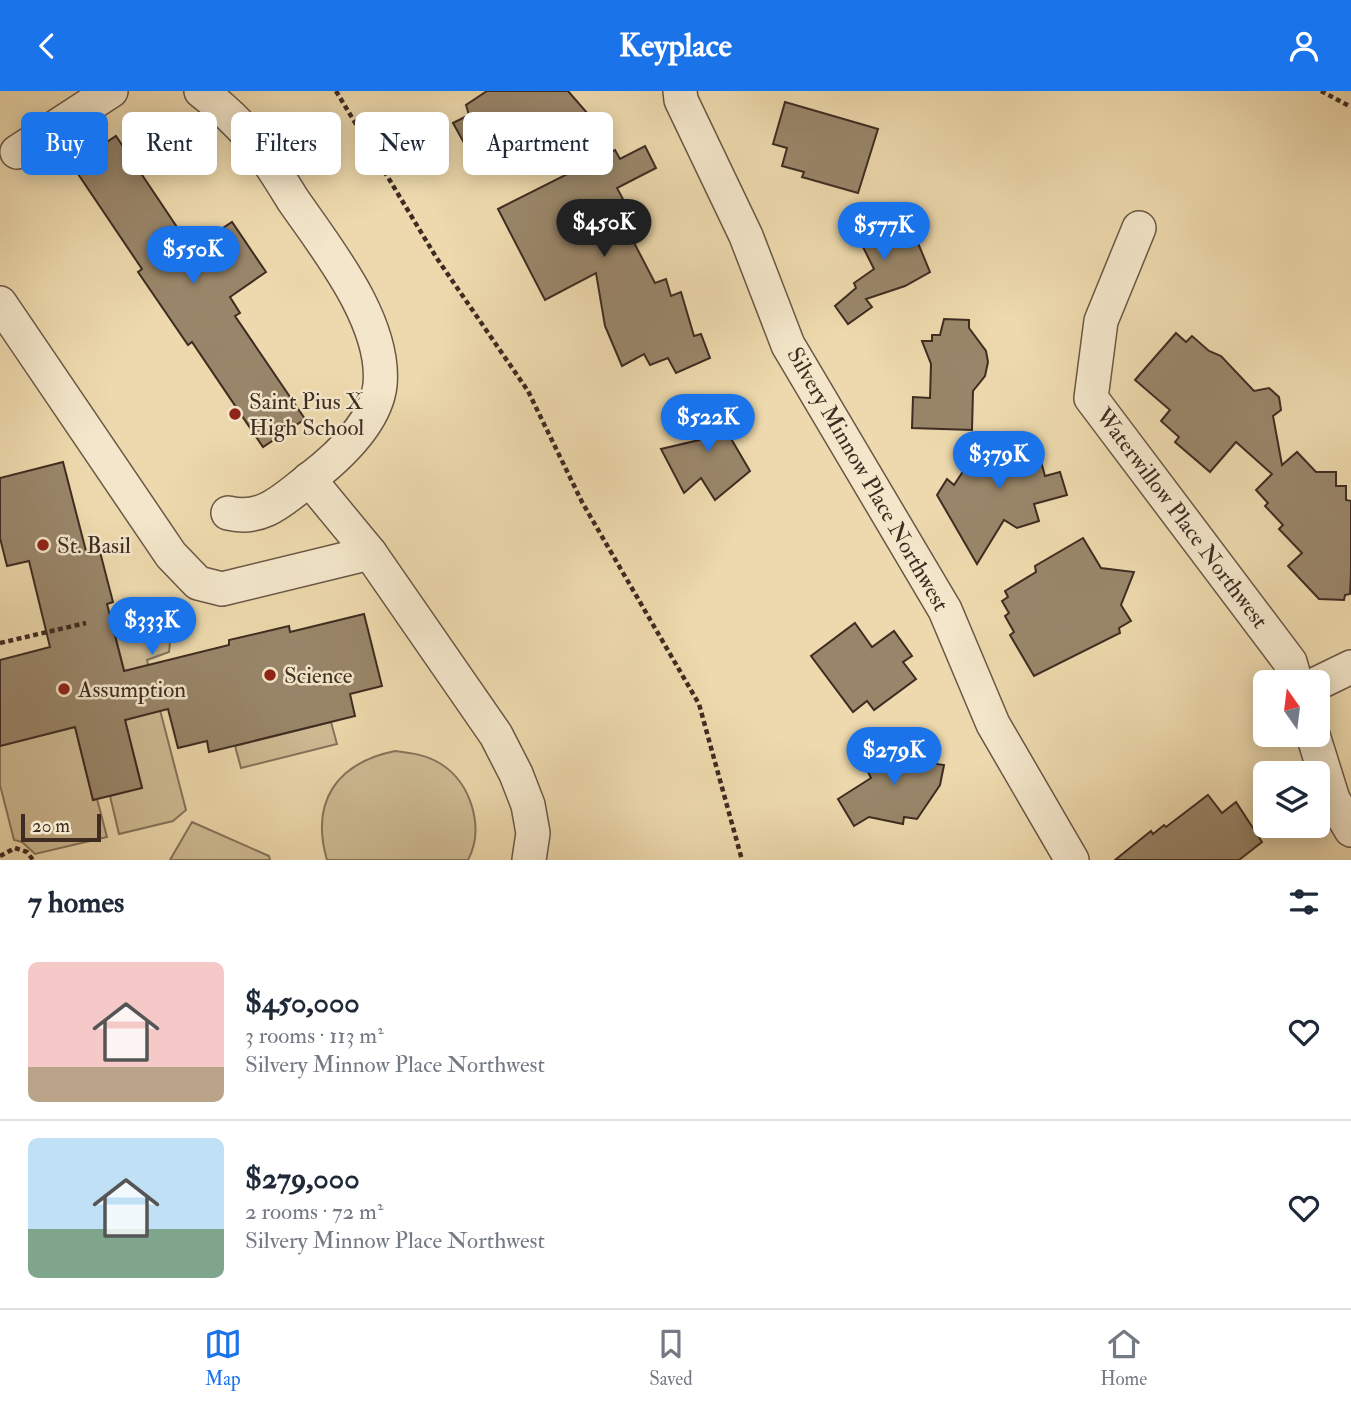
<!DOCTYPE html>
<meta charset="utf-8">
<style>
:root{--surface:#fff;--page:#f6f6f7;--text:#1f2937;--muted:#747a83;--line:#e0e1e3;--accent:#1a73e8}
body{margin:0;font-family:"IM FELL Double Pica",serif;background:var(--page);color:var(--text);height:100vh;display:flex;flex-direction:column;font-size:26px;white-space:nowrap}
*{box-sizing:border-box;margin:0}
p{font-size:23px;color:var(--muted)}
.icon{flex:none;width:38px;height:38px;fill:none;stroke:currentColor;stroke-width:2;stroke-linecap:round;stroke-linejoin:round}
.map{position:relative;height:769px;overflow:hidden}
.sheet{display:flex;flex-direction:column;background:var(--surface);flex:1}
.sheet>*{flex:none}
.banner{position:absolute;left:21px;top:21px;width:700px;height:63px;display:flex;gap:14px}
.needle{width:46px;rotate:346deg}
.controls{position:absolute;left:1253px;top:579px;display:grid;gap:14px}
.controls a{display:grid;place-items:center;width:77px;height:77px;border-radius:10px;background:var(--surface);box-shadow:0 4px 18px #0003;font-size:35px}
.scale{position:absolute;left:21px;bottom:18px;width:80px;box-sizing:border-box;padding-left:7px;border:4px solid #3e2c22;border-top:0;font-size:19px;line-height:24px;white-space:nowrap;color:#3e2c22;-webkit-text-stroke:5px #f3e6ca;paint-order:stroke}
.price{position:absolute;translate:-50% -60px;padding:0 16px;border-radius:24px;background:var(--accent);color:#fff;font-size:23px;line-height:46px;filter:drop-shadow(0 2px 4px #0008)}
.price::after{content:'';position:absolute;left:50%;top:42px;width:21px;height:16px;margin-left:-10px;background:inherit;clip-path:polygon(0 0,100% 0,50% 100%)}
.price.active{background:#222;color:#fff}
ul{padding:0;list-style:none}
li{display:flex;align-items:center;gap:21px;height:175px;padding:0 28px}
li+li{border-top:2px solid var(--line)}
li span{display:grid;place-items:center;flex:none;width:196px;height:140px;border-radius:10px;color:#555}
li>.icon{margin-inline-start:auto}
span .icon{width:84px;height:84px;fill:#fffc;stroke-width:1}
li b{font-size:30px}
h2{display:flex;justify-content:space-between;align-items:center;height:84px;padding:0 28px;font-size:30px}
.chip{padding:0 24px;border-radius:10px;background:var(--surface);box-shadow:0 4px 18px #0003;font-size:24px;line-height:63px}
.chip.active{background:var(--accent);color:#fff}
header{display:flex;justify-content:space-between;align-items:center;height:91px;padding:0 28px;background:var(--accent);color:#fff;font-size:32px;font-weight:700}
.menu{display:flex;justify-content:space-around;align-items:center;height:98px;border-top:2px solid var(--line);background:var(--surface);font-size:19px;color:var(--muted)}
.menu a{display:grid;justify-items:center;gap:4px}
.menu .active{color:var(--accent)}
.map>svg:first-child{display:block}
.green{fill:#cfbc95;stroke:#86745c;stroke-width:2}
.building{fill:#99866a;stroke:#3e2c22;stroke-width:2}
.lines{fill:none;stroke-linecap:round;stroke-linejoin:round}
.minor-casing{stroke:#6a5745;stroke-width:36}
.path{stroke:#3e2c22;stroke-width:4.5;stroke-dasharray:5 3.5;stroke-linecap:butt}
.minor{stroke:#f3e6ca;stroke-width:33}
.poi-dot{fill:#8f2418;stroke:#f3e6ca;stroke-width:2.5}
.labels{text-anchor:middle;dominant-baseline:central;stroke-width:5;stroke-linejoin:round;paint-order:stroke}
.poi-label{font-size:23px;fill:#3e2c22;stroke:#f3e6ca;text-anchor:start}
.street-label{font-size:23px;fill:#3e2c22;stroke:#f3e6ca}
</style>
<header><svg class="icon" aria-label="back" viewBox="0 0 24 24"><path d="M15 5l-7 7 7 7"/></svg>Keyplace<svg class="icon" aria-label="person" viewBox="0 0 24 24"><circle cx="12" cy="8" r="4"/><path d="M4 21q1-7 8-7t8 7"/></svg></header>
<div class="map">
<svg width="1351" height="769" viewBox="0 0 1351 769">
<rect width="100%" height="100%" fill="#edd9ad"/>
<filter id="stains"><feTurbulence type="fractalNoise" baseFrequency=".00286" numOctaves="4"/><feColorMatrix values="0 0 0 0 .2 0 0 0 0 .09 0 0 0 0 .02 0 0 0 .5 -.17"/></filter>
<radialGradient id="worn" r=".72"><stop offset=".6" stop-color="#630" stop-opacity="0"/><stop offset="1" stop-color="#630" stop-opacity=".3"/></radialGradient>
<!-- green -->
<g class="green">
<polygon points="156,521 171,542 169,561 147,569 186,719 173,730 119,743 110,705 142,696 125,629 136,626 114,540 102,535"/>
<polygon points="331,631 337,653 241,677 235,655"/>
<polygon points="75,636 93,709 97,708 107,746 35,763 22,751 14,749 0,694 0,655"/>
<path d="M 395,660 C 412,662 427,664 441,673 C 471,692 485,737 468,769 L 327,769 C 310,710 337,672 395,660 Z"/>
<polygon points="192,731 269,765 270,769 170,769"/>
</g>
<!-- building -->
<g class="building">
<polygon points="487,0 568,0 595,31 564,26 554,38 550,52 539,46 530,55 527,50 474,70 453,32 469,24 466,14"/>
<polygon points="785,11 878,38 858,102 802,86 804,81 782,75 787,57 773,53"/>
<polygon points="116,45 185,148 192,143 199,153 232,131 266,181 230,206 240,222 235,225 305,328 263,356 192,251 188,254 138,181 142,178 72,74"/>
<polygon points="645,55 656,77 617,97 624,110 615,115 655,192 666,188 671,205 681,201 694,245 701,243 710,267 676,282 668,267 650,274 644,263 622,275 605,235 596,182 545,209 498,118 615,59 620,68"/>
<polygon points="893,119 898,132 908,128 930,181 905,195 866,208 872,216 848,233 835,215 856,197 854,192 874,178 853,136"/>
<polygon points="944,228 969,229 969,237 986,260 988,271 985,285 973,300 972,339 912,337 913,306 930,307 931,273 922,250 932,250 932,244 940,244"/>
<polygon points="1176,242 1186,251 1192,245 1209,260 1221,265 1254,300 1269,297 1279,306 1281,319 1273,325 1282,374 1297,361 1316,381 1336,381 1336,395 1346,395 1346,409 1351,410 1351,481 1350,503 1345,504 1344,509 1319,508 1288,475 1302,462 1279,438 1283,434 1265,415 1268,412 1256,399 1272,383 1236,351 1210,381 1175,351 1179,346 1161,330 1170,319 1135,289"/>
<polygon points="722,309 734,327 723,334 750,380 715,409 701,387 684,402 661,358 699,349 685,329"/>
<polygon points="999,344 1019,344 1037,356 1045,385 1060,381 1067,404 1034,413 1039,430 1017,437 1004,429 977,473 937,404 947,388 954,394 981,353"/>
<polygon points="63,371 87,464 100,461 113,511 107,513 124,580 229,554 229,549 289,535 290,541 364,523 382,595 350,603 355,625 209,661 207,650 178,657 168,618 125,629 142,697 93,709 75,636 0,655 0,569 50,556 29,470 7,475 0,447 0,387"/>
<polygon points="1083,447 1101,477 1134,481 1121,514 1131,530 1119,537 1120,542 1034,585 1010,544 1014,541 1005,525 1009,522 1002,510 1008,506 1005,500 1036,481 1035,475"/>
<polygon points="855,532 872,556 894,540 912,565 903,571 916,588 874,619 867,610 853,621 811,565"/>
<polygon points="904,654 921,661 930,672 944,674 940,694 917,728 904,726 903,733 869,726 854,735 838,708 871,687 867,679 873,666"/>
<polygon points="1208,704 1222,722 1236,711 1262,751 1239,769 1115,769 1151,740 1153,743 1164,734 1166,736"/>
</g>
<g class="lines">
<!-- minor casing -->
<g class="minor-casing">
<g id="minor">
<path d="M 201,0 C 219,14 236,29 251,47 C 267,66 280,88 293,109 C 327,158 386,231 380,294 C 376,331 338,366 311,387 C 285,407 263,431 228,422"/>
<polyline points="680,0 681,9 746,145 788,254 945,519 993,633 1072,769"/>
<polyline points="17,61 111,0"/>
<polyline points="1139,137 1101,230 1091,307 1290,571 1296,592"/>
<polyline points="0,212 171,464 198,492 222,498 370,462 496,644 516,683 528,714 533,742 529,769"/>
<polyline points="309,388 370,462"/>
<polyline points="1318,592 1351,576"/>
<polyline points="1313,644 1333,708 1351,739"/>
</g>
</g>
<!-- path -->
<g class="path">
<polyline points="336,0 436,166 528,300 582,411 699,613 742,769"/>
<polyline points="1321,0 1351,16"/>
<polyline points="0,552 86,532"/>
<polyline points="0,765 15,757 27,761 33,769"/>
</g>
<!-- minor -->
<use href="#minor" class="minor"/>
</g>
<!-- markers -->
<g class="poi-dot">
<circle cx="235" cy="323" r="7"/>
<circle cx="43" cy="454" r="7"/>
<circle cx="270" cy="584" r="7"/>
<circle cx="64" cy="598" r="7"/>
</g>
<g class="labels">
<!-- poi labels -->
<g class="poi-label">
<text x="249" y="310">Saint Pius X<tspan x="249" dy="26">High School</tspan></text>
<text x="57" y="454">St. Basil</text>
<text x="284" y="584">Science</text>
<text x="78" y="598">Assumption</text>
</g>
<!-- street labels -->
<g class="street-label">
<text transform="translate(868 388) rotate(60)">Silvery Minnow Place Northwest</text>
<text transform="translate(1182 427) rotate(53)">Waterwillow Place Northwest</text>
</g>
</g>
<rect width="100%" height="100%" filter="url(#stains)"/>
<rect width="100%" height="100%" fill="url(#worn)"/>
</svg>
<div class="controls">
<a><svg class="needle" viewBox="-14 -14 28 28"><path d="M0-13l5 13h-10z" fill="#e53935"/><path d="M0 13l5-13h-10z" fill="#747a83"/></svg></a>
<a><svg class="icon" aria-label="layers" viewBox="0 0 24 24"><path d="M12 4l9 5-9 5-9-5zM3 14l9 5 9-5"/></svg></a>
</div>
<div class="scale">20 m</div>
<b class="price active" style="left:604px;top:168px">$450K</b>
<b class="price" style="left:884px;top:171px">$577K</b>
<b class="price" style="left:193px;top:195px">$550K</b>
<b class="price" style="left:708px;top:363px">$522K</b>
<b class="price" style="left:999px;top:400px">$379K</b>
<b class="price" style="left:152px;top:566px">$333K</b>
<b class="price" style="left:894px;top:696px">$279K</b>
<div class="banner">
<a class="chip active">Buy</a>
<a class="chip">Rent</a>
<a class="chip">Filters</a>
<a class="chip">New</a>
<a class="chip">Apartment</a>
</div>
</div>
<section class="sheet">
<h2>7 homes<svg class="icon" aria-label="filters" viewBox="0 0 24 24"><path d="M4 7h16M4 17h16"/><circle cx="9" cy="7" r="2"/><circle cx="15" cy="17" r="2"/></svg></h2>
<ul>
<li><span style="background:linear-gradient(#f6c9c9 75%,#b9a48a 0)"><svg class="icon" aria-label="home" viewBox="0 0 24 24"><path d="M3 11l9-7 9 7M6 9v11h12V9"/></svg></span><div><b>$450,000</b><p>3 rooms · 113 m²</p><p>Silvery Minnow Place Northwest</p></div><svg class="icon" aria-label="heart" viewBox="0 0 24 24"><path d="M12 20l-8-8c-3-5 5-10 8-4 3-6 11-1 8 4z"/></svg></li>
<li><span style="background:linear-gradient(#bfe0f5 65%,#7fa58c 0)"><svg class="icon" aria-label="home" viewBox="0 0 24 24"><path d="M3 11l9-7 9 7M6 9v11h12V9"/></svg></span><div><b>$279,000</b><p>2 rooms · 72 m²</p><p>Silvery Minnow Place Northwest</p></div><svg class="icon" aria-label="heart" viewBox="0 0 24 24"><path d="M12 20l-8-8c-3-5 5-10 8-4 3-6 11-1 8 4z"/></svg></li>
</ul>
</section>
<nav class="menu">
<a class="active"><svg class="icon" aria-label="map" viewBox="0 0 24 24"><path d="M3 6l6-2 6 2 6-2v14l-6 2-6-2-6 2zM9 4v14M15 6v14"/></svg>Map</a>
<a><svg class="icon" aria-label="saved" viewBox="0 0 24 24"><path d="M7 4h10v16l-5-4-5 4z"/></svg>Saved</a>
<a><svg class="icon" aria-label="home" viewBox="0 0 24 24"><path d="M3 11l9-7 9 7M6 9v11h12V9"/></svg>Home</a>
</nav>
